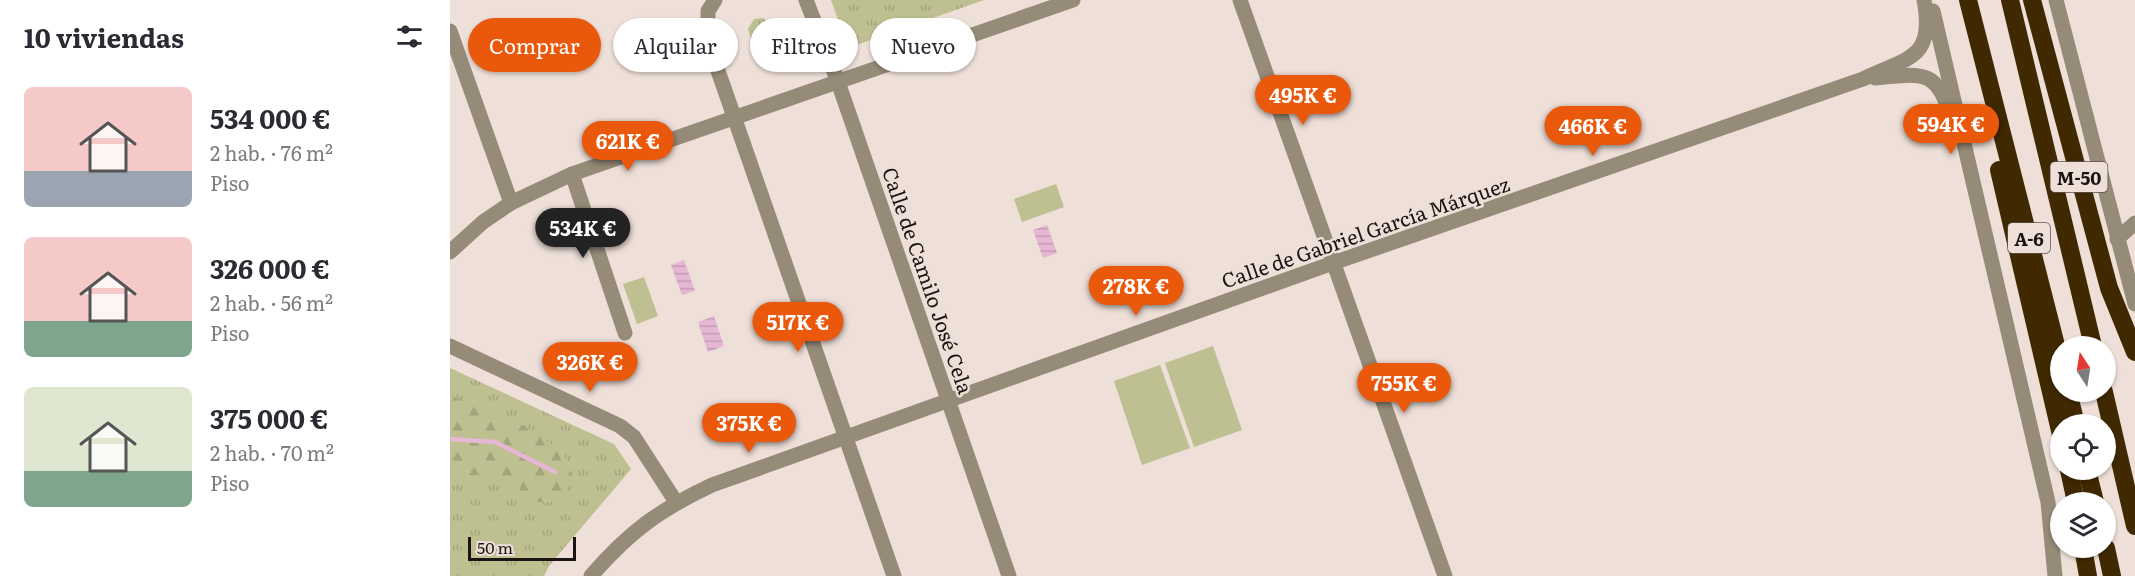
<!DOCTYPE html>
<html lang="es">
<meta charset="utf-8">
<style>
:root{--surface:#fff;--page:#f2f2f3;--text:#2b2b33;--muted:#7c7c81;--accent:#ea580c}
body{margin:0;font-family:Literata,serif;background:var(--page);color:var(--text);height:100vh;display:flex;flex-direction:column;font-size:22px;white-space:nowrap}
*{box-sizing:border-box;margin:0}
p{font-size:20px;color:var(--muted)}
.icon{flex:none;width:33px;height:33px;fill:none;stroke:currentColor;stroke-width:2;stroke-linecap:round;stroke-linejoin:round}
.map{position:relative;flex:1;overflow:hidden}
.panel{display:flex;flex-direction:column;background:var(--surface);width:450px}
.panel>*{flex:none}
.banner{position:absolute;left:18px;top:18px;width:570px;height:54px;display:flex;gap:12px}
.needle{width:39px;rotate:348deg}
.tools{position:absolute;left:1600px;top:336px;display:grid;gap:12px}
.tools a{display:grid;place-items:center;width:66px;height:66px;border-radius:50%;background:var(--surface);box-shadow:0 2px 4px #0004;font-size:30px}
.scale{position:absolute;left:18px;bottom:15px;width:108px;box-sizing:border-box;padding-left:6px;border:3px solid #1a1513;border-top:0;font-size:16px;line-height:21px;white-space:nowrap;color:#1a1513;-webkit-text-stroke:4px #eedfd8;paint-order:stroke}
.price{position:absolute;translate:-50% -51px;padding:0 14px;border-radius:21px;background:var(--accent);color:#fff;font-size:20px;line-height:39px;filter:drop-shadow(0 2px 3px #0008)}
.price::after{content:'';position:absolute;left:50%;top:36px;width:18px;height:14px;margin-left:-9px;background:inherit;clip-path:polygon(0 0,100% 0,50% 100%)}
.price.on{background:#222;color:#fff}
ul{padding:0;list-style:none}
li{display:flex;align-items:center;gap:18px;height:150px;padding:0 24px}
li span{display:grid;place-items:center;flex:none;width:168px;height:120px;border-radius:9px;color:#555}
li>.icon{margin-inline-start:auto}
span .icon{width:72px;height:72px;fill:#fffc;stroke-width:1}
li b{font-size:26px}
h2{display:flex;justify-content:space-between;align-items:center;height:72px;padding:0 24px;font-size:26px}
.pill{padding:0 21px;border-radius:27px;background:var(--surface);box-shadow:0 2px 4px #0004;font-size:21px;line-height:54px}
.pill.on{background:var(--accent);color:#fff}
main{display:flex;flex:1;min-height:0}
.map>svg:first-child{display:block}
.grass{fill:url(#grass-tufts)}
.forest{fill:url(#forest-firs)}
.pitch{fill:#bec091}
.water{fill:url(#water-rules)}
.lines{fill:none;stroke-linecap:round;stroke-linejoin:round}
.stream{stroke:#e5b7d3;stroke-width:4.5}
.minor{stroke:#968a78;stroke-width:15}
.highway{stroke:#402900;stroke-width:18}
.labels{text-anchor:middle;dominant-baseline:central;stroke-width:5;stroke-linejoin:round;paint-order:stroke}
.shield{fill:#eedfd8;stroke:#5a524e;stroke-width:1.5}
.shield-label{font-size:18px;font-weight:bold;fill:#1a1513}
.street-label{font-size:20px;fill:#1a1513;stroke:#eedfd8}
</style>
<main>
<section class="panel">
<h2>10 viviendas<svg class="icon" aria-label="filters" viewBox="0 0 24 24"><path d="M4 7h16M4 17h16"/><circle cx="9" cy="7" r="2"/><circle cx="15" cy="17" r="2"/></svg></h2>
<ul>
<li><span style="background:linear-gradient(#f6c9c9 70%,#9aa5b1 0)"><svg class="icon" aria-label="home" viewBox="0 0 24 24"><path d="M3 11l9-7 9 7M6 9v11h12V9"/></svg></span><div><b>534 000 €</b><p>2 hab. · 76 m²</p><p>Piso</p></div></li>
<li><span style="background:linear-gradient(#f6c9c9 70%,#7fa58c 0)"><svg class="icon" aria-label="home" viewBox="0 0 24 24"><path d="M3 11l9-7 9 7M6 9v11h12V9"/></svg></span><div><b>326 000 €</b><p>2 hab. · 56 m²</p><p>Piso</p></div></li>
<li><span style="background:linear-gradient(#dfe7d0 70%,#7fa58c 0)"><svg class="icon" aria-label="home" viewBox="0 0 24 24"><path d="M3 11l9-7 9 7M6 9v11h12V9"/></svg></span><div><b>375 000 €</b><p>2 hab. · 70 m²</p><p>Piso</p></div></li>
</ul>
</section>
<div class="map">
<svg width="1685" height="576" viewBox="0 0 1685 576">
<defs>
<pattern id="grass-tufts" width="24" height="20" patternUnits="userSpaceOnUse" patternTransform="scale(1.5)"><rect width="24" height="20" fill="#bec091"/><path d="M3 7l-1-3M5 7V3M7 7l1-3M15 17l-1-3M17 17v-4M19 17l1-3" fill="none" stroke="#a3a47c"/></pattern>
<pattern id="forest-firs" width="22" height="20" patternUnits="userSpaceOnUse" patternTransform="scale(1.5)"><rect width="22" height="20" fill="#bec091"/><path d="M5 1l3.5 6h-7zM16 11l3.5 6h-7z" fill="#a3a47c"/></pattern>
<pattern id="water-rules" width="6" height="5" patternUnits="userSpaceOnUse" patternTransform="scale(1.5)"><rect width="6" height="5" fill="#e5b7d3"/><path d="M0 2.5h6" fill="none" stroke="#c49cb4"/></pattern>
</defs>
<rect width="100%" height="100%" fill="#eedfd8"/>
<!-- grass -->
<g class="grass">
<polygon points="381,0 534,0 398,48"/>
<polygon points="313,18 321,24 332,56 309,64 298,29 304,19"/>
<polygon points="0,368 164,444 181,469 99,566 94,576 0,576"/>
</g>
<!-- forest -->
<path class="forest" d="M 0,397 C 31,401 99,434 117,460 C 120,464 121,472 123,478 L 110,502 L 87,502 L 65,486 L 40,474 L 0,476 Z"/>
<!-- pitch -->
<g class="pitch">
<polygon points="606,184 614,207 572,222 564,199"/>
<polygon points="194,277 208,316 187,324 173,284"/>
<polygon points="763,346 792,430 744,447 715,363"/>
<polygon points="710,365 740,448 692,465 664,381"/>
</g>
<!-- water -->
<g class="water">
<polygon points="93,19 103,49 86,54 76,26"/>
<polygon points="597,225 607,253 593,258 583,230"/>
<polygon points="234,260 245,291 232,295 221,265"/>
<polygon points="264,316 274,346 258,352 248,322"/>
</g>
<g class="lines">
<!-- stream -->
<polyline class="stream" points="0,439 45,442 105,472"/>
<!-- minor -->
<g class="minor">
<polyline points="265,0 258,11 258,42 444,576"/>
<polyline points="356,0 388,82 559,576"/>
<polyline points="790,0 995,576"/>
<polyline points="1606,0 1685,304"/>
<polyline points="1483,11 1598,502 1605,576"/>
<polyline points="0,31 61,203 33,222 0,252"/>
<path d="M 1425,78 C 1468,74 1487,67 1500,115"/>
<polyline points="122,174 175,333"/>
<polyline points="61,203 122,174 623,0"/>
<polyline points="1667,239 1685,223"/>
<polyline points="0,346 170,426 184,437 226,502"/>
<path d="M 141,576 C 179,532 209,510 262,485 L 883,263 L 1413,79 C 1459,57 1485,59 1474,0"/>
</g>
<!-- highway -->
<g class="highway">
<polyline points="1518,0 1611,365"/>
<polyline points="1560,0 1643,346"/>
<polyline points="1582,0 1659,288 1685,352"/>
<polyline points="1549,170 1611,435"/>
<polyline points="1618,392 1626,424"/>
<polyline points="1654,392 1685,526"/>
<polyline points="1619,470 1626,502"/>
<polyline points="1637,470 1645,502"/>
<polyline points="1633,548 1638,576"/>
<polyline points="1656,548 1662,576"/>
</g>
</g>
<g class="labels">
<!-- shield labels -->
<g class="shield">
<rect x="1600.5" y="162" width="57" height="30" rx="4.5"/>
<rect x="1558" y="223" width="42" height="30" rx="4.5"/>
</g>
<g class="shield-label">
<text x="1629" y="177">M-50</text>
<text x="1579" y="238">A-6</text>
</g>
<!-- street labels -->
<g class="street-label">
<text transform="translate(915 231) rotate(-19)">Calle de Gabriel García Márquez</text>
<text transform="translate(479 280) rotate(71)">Calle de Camilo José Cela</text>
</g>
</g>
</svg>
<div class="tools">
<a><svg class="needle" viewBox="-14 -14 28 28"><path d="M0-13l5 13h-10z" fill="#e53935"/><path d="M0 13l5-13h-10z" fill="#7c7c81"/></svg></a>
<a><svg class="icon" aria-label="locate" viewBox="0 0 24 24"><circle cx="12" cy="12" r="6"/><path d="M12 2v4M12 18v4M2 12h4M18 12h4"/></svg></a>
<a><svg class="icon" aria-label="layers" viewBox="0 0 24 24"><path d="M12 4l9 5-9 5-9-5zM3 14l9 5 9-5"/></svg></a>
</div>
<div class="scale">50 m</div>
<b class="price" style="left:853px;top:126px">495K €</b>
<b class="price" style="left:1501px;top:155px">594K €</b>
<b class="price" style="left:1143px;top:157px">466K €</b>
<b class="price" style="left:178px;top:172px">621K €</b>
<b class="price on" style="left:133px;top:259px">534K €</b>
<b class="price" style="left:686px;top:317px">278K €</b>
<b class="price" style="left:348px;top:353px">517K €</b>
<b class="price" style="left:140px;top:393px">326K €</b>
<b class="price" style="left:954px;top:414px">755K €</b>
<b class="price" style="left:299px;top:454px">375K €</b>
<div class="banner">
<a class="pill on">Comprar</a>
<a class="pill">Alquilar</a>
<a class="pill">Filtros</a>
<a class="pill">Nuevo</a>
</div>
</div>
</main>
